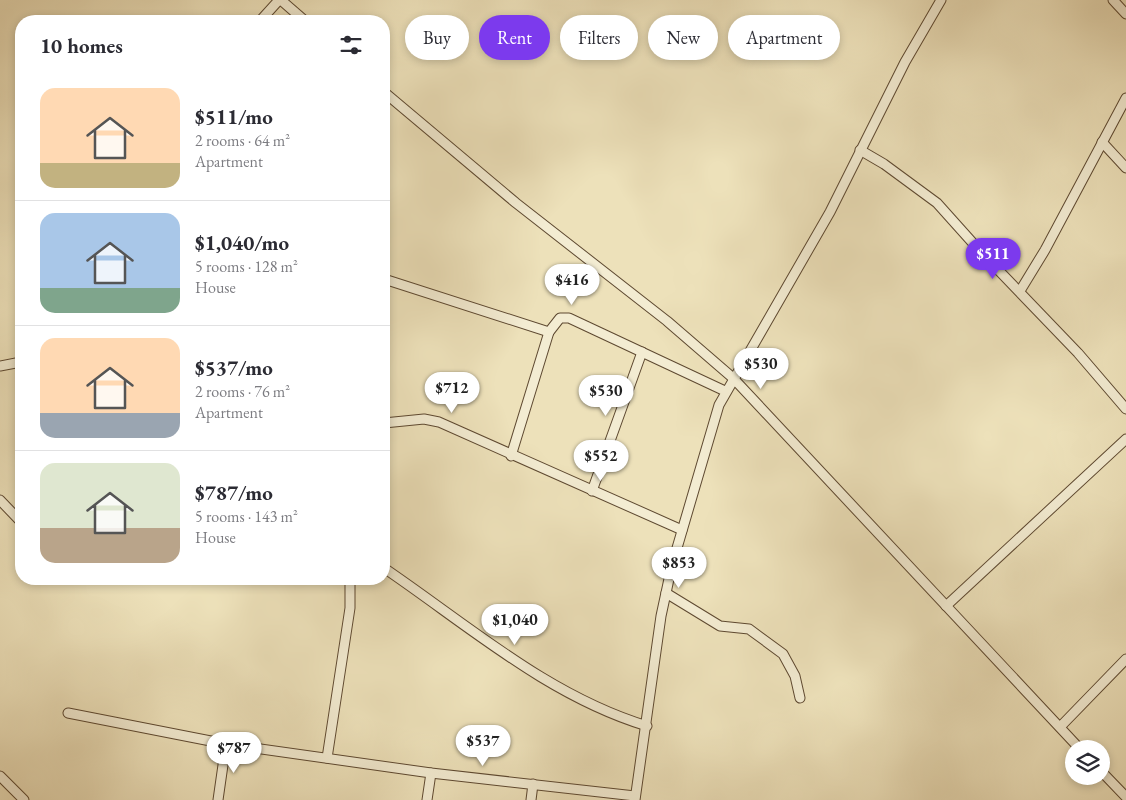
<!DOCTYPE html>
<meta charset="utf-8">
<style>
:root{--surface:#fff;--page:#f7f7f7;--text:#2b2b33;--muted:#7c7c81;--line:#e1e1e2;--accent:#7c3aed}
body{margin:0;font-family:"EB Garamond",serif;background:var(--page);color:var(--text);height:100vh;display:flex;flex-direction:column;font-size:19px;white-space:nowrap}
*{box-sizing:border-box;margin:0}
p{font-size:16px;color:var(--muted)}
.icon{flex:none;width:28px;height:28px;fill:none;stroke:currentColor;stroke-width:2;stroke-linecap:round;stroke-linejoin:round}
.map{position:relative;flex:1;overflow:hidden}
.drawer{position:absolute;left:15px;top:15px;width:375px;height:570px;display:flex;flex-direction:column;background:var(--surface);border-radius:20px;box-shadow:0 2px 8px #0003}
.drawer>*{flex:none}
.top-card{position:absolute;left:405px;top:15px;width:475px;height:45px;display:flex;gap:10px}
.buttons{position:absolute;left:1065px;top:740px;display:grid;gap:10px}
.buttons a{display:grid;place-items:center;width:45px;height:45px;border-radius:50%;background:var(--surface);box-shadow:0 2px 8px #0003;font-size:25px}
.price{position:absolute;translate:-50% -42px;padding:0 11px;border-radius:18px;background:#fff;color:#222;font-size:16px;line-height:32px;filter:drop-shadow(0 1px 2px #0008)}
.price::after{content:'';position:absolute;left:50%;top:30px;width:15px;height:11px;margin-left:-8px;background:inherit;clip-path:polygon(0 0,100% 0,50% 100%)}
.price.active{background:var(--accent);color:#fff}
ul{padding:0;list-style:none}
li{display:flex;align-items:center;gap:15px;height:125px;padding:0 25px}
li+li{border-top:1px solid var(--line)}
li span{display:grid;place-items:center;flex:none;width:140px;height:100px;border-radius:15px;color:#555}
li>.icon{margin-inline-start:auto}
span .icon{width:60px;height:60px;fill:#fffc;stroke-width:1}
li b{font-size:21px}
h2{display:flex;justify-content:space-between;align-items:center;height:60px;padding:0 25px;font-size:21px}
.chip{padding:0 18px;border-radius:22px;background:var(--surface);box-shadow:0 2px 8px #0003;font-size:18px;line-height:45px}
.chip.active{background:var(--accent);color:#fff}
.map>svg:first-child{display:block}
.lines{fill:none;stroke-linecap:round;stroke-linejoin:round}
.street-casing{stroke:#5e4931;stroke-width:11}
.street{stroke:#f3ecd2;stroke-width:9}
</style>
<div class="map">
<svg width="1126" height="800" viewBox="0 0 1126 800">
<rect width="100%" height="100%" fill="#ede1ba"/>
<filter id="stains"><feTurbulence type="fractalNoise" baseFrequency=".004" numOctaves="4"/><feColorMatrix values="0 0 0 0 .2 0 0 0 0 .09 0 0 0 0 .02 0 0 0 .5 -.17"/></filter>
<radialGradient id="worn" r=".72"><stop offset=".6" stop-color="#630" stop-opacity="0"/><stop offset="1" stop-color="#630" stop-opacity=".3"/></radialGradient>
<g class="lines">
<!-- street casing -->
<g class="street-casing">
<g id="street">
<polyline points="281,0 305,21"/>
<polyline points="1113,0 1126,14"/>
<polyline points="260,21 279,0"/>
<polyline points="384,92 516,203 667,321 733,378 1080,749"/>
<polyline points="1102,142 1126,168"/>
<polyline points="860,150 884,164 937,203 980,251 1078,353 1126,409"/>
<polyline points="384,279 549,332"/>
<polyline points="1020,291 1045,250 1126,98"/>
<polyline points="0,366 21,362"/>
<polyline points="384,423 424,419 439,422 682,530"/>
<polyline points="511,456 549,332 560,318 569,318 725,391"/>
<polyline points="592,491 642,352"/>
<polyline points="0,500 21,522"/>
<path d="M 384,568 C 468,625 548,696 647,726"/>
<polyline points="666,593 720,626 749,629 783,654 795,676 800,698"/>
<polyline points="946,606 1126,439"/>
<polyline points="68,713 226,744 431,773 635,796"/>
<polyline points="1060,727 1126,659"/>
<polyline points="327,758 350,608 350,579"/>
<polyline points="1101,771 1126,797"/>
<polyline points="0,776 24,800"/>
<polyline points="218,800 226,744"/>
<polyline points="427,800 431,773"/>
<polyline points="531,800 533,784"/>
<polyline points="635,800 661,616 672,565 719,405 830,212 905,62 941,0"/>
</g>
</g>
<!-- street -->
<use href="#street" class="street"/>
</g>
<rect width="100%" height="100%" filter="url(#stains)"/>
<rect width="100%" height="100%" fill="url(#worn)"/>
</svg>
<div class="buttons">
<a><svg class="icon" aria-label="layers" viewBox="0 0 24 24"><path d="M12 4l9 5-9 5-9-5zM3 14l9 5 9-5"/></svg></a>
</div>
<b class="price active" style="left:993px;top:280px">$511</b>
<b class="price" style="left:572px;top:306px">$416</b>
<b class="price" style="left:761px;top:390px">$530</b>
<b class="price" style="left:452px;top:414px">$712</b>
<b class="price" style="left:606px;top:417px">$530</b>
<b class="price" style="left:601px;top:482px">$552</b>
<b class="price" style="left:679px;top:589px">$853</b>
<b class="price" style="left:515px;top:646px">$1,040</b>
<b class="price" style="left:483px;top:767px">$537</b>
<b class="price" style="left:234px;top:774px">$787</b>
<div class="top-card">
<a class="chip">Buy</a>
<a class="chip active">Rent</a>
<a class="chip">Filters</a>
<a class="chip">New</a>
<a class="chip">Apartment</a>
</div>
<section class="drawer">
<h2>10 homes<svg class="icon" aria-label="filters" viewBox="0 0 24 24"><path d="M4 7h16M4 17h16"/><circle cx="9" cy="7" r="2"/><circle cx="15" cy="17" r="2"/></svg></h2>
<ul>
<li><span style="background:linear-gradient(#ffd9b3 75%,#c2b280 0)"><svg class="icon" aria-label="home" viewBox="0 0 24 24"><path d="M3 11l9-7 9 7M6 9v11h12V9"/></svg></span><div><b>$511/mo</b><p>2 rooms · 64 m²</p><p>Apartment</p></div></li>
<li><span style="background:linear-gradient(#a9c7e8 75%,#7fa58c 0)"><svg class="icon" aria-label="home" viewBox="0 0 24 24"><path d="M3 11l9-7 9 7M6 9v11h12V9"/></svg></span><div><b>$1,040/mo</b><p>5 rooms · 128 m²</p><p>House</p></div></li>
<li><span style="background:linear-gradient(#ffd9b3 75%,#9aa5b1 0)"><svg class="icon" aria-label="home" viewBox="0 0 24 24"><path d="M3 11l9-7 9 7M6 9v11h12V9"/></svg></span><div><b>$537/mo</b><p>2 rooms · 76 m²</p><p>Apartment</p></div></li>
<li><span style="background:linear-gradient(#dfe7d0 65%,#b9a48a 0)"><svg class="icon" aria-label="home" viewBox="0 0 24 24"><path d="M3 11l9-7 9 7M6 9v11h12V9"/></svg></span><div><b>$787/mo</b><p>5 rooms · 143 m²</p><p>House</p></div></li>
</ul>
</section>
</div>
